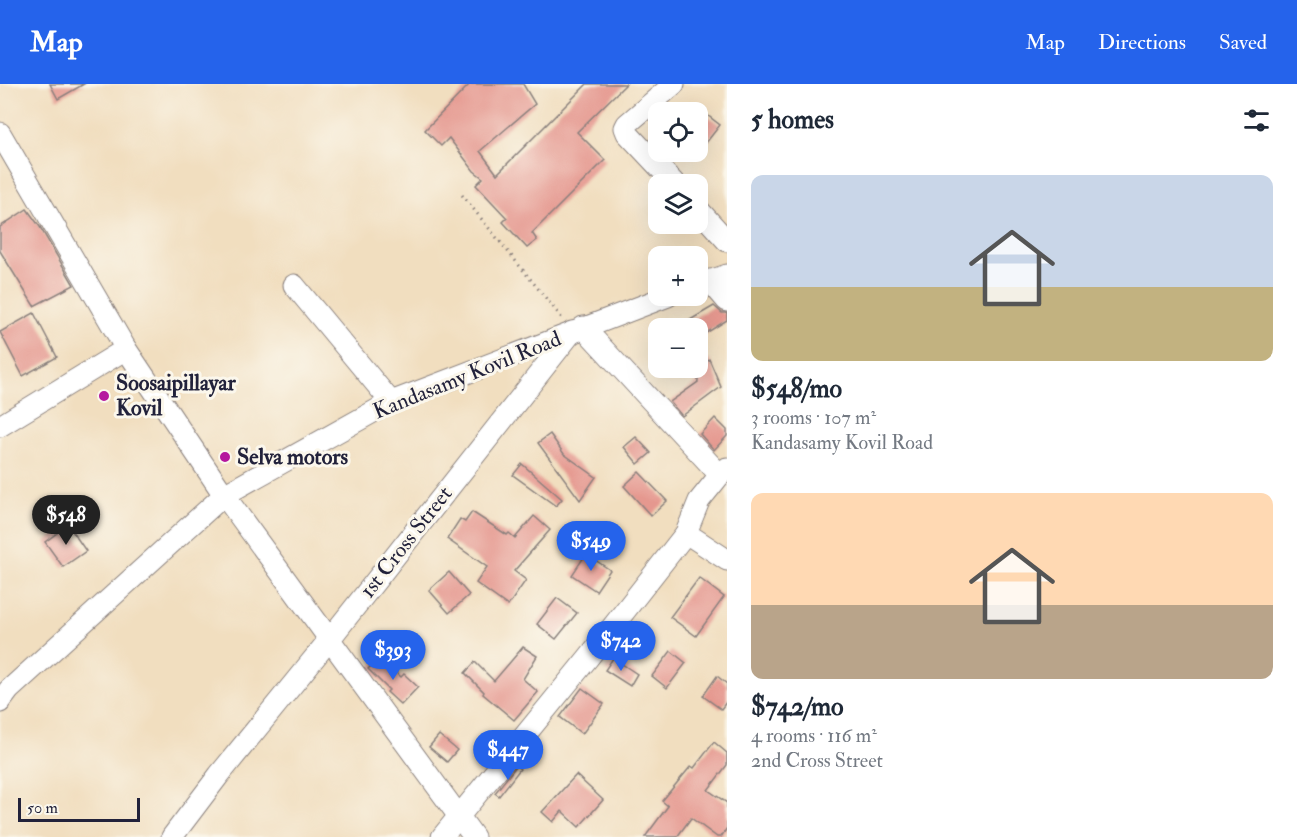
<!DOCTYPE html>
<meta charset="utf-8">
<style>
:root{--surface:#fff;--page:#f2f2f3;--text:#1f2937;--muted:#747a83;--accent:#2563eb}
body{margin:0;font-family:"IM FELL Double Pica",serif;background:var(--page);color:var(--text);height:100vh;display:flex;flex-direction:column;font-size:22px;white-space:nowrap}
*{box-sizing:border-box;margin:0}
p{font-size:20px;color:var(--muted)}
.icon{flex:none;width:33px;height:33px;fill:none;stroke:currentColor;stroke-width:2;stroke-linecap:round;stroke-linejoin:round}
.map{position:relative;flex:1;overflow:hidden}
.drawer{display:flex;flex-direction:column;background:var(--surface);width:570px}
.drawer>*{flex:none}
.controls{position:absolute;left:648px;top:18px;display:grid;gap:12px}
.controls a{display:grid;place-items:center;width:60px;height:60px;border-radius:12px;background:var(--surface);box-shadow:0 6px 24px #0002;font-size:30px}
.scale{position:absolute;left:18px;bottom:15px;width:122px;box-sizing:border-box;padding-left:6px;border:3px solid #22223b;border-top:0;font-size:16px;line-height:21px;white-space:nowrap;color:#22223b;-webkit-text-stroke:4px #fbf7ec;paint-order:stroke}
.price{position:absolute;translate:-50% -51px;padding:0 14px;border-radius:21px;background:var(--accent);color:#fff;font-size:20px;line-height:39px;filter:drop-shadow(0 2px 3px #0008)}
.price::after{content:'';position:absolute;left:50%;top:36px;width:18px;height:14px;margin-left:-9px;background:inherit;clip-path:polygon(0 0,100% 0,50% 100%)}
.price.selected{background:#222;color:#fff}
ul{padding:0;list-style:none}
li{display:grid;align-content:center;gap:12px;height:318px;padding:0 24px}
li span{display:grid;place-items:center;height:186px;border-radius:12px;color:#555}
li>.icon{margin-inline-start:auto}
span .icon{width:108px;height:108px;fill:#fffc;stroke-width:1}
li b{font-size:26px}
h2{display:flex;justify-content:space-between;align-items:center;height:72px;padding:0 24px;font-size:26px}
header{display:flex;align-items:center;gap:36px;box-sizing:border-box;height:84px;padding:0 30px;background:var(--accent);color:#fff}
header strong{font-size:28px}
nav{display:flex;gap:33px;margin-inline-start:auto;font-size:21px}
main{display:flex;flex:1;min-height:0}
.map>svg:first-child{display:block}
.building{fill:#e5988f}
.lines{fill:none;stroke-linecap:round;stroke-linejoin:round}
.minor-casing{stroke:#8a807d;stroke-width:23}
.path{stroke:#8a807d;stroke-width:3;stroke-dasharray:1.5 4.5;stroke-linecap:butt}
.minor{stroke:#fff;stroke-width:21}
.poi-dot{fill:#b5179e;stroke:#fbf7ec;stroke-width:2}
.labels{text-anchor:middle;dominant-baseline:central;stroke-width:6;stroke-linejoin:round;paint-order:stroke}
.street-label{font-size:22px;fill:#22223b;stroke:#fbf7ec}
.poi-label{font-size:22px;font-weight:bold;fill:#22223b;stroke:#fbf7ec;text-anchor:start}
</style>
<header>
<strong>Map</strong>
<nav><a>Map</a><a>Directions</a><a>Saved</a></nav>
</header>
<main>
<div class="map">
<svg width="727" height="753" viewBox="0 0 727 753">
<rect width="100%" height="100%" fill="#fbf7ec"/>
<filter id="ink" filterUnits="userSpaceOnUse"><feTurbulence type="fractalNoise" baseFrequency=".0167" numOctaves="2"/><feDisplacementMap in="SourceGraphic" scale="12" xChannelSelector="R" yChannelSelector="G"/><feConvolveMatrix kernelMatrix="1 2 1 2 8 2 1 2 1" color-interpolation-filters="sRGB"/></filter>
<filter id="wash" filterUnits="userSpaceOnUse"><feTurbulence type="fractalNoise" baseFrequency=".008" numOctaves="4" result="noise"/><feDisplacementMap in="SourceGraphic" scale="24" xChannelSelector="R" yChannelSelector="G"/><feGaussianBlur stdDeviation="1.35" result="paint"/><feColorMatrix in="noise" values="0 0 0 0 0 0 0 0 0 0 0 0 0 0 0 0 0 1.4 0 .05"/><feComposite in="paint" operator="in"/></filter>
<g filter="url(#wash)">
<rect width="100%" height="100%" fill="#f1debf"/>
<g id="blocks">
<!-- building -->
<g class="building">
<polygon points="50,0 84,0 58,15"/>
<polygon points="470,0 523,0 535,20 480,67 497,90 587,0 626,0 577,48 605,76 532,149 537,156 527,164 503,138 507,134 476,101 483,94 474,87 449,54 441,62 425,46"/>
<polygon points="698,24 720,41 698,69"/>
<polygon points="27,125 40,143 74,201 34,222 0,167 0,143"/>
<polygon points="714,222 722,229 727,229 727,236 700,253 698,248 698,244 695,244 690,236"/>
<polygon points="34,229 57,273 23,292 0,248"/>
<polygon points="709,275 721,303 682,332 670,318 698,298 698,281"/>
<polygon points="715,334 727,346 727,352 714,366 700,350"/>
<polygon points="550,350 564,370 596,393 580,416 538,359"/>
<polygon points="636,353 651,369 638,380 624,363"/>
<polygon points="522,380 562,415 556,422 513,391"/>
<polygon points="639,388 667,417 651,432 624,402"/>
<polygon points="472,428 507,451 509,449 515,454 534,432 550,446 514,487 526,496 508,522 476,499 487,483 447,455 460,435 465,438"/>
<polygon points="68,441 86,467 63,483 45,458"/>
<polygon points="586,470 610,486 596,507 572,491"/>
<polygon points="449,488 469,511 449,529 429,506"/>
<polygon points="699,494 724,513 696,552 670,533"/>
<polygon points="557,514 577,529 556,555 537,540"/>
<polygon points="523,563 537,572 523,595 538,608 514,636 483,610 484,608 465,589 475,578 494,597"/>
<polygon points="671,567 686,579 667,604 652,592"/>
<polygon points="380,573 401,593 404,590 418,603 401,621 387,608 389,606 368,585"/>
<polygon points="613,574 637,590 630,602 605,586"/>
<polygon points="717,592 727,600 727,617 721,625 703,612"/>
<polygon points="582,604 604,620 582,650 560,633"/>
<polygon points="439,651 457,666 447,678 429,663"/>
<polygon points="714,658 727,669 727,681 708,706 727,719 727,744 721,753 717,753 691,734 677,753 645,753 668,722 662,717 691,682 694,684"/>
<polygon points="516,682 520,685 499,712 495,709"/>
<polygon points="576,691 603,716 579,743 562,727 553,738 542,728"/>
</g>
</g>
</g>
<g filter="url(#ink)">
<use href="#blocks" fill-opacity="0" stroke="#8a807d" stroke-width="1.5"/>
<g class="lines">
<!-- minor casing -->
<g class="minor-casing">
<g id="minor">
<polyline points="674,0 627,40 625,44 627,49 675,100"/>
<polyline points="0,49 126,265 224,411 474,753"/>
<polyline points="698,125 727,157"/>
<polyline points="709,196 727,217"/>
<polyline points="294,201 391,318"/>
<polyline points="698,201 727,191"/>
<polyline points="583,243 720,391 727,384"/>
<polyline points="0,342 126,265"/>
<polyline points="686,449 699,417 720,391"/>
<polyline points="0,618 9,606 224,411 391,318 668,212"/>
<polyline points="172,753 219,691 329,556 572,248"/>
<polyline points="442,753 588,574 686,449 727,476"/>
</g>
</g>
<!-- path -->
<polyline class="path" points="462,111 562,234"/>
<!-- minor -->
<use href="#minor" class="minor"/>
</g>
</g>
<!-- markers -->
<g class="poi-dot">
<circle cx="104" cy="312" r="6"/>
<circle cx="225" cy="373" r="6"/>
</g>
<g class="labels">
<!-- street labels -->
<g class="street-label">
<text transform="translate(467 291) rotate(-22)">Kandasamy Kovil Road</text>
<text transform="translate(406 458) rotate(-52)">1st Cross Street</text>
</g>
<!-- poi labels -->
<g class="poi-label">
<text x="116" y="299">Soosaipillayar<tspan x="116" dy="25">Kovil</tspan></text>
<text x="237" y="373">Selva motors</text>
</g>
</g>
</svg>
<div class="controls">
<a><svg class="icon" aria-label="locate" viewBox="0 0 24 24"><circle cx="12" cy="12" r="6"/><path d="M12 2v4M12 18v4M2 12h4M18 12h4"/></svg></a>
<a><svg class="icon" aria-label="layers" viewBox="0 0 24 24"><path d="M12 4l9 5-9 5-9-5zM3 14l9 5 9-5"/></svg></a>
<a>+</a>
<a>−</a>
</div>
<div class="scale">50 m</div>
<b class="price selected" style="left:66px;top:462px">$548</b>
<b class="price" style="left:591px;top:488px">$549</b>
<b class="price" style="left:621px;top:588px">$742</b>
<b class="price" style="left:393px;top:597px">$393</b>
<b class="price" style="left:508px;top:697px">$447</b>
</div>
<section class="drawer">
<h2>5 homes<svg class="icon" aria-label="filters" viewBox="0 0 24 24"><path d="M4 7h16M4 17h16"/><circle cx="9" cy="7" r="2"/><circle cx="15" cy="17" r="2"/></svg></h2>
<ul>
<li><span style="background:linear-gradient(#c9d6e8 60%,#c2b280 0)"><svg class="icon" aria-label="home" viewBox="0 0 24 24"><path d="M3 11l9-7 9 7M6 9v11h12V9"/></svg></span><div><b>$548/mo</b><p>3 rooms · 107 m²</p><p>Kandasamy Kovil Road</p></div></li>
<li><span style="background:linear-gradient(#ffd9b3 60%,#b9a48a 0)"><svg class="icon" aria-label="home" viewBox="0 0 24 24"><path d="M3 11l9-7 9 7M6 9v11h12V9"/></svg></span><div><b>$742/mo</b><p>4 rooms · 116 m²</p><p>2nd Cross Street</p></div></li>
</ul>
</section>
</main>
